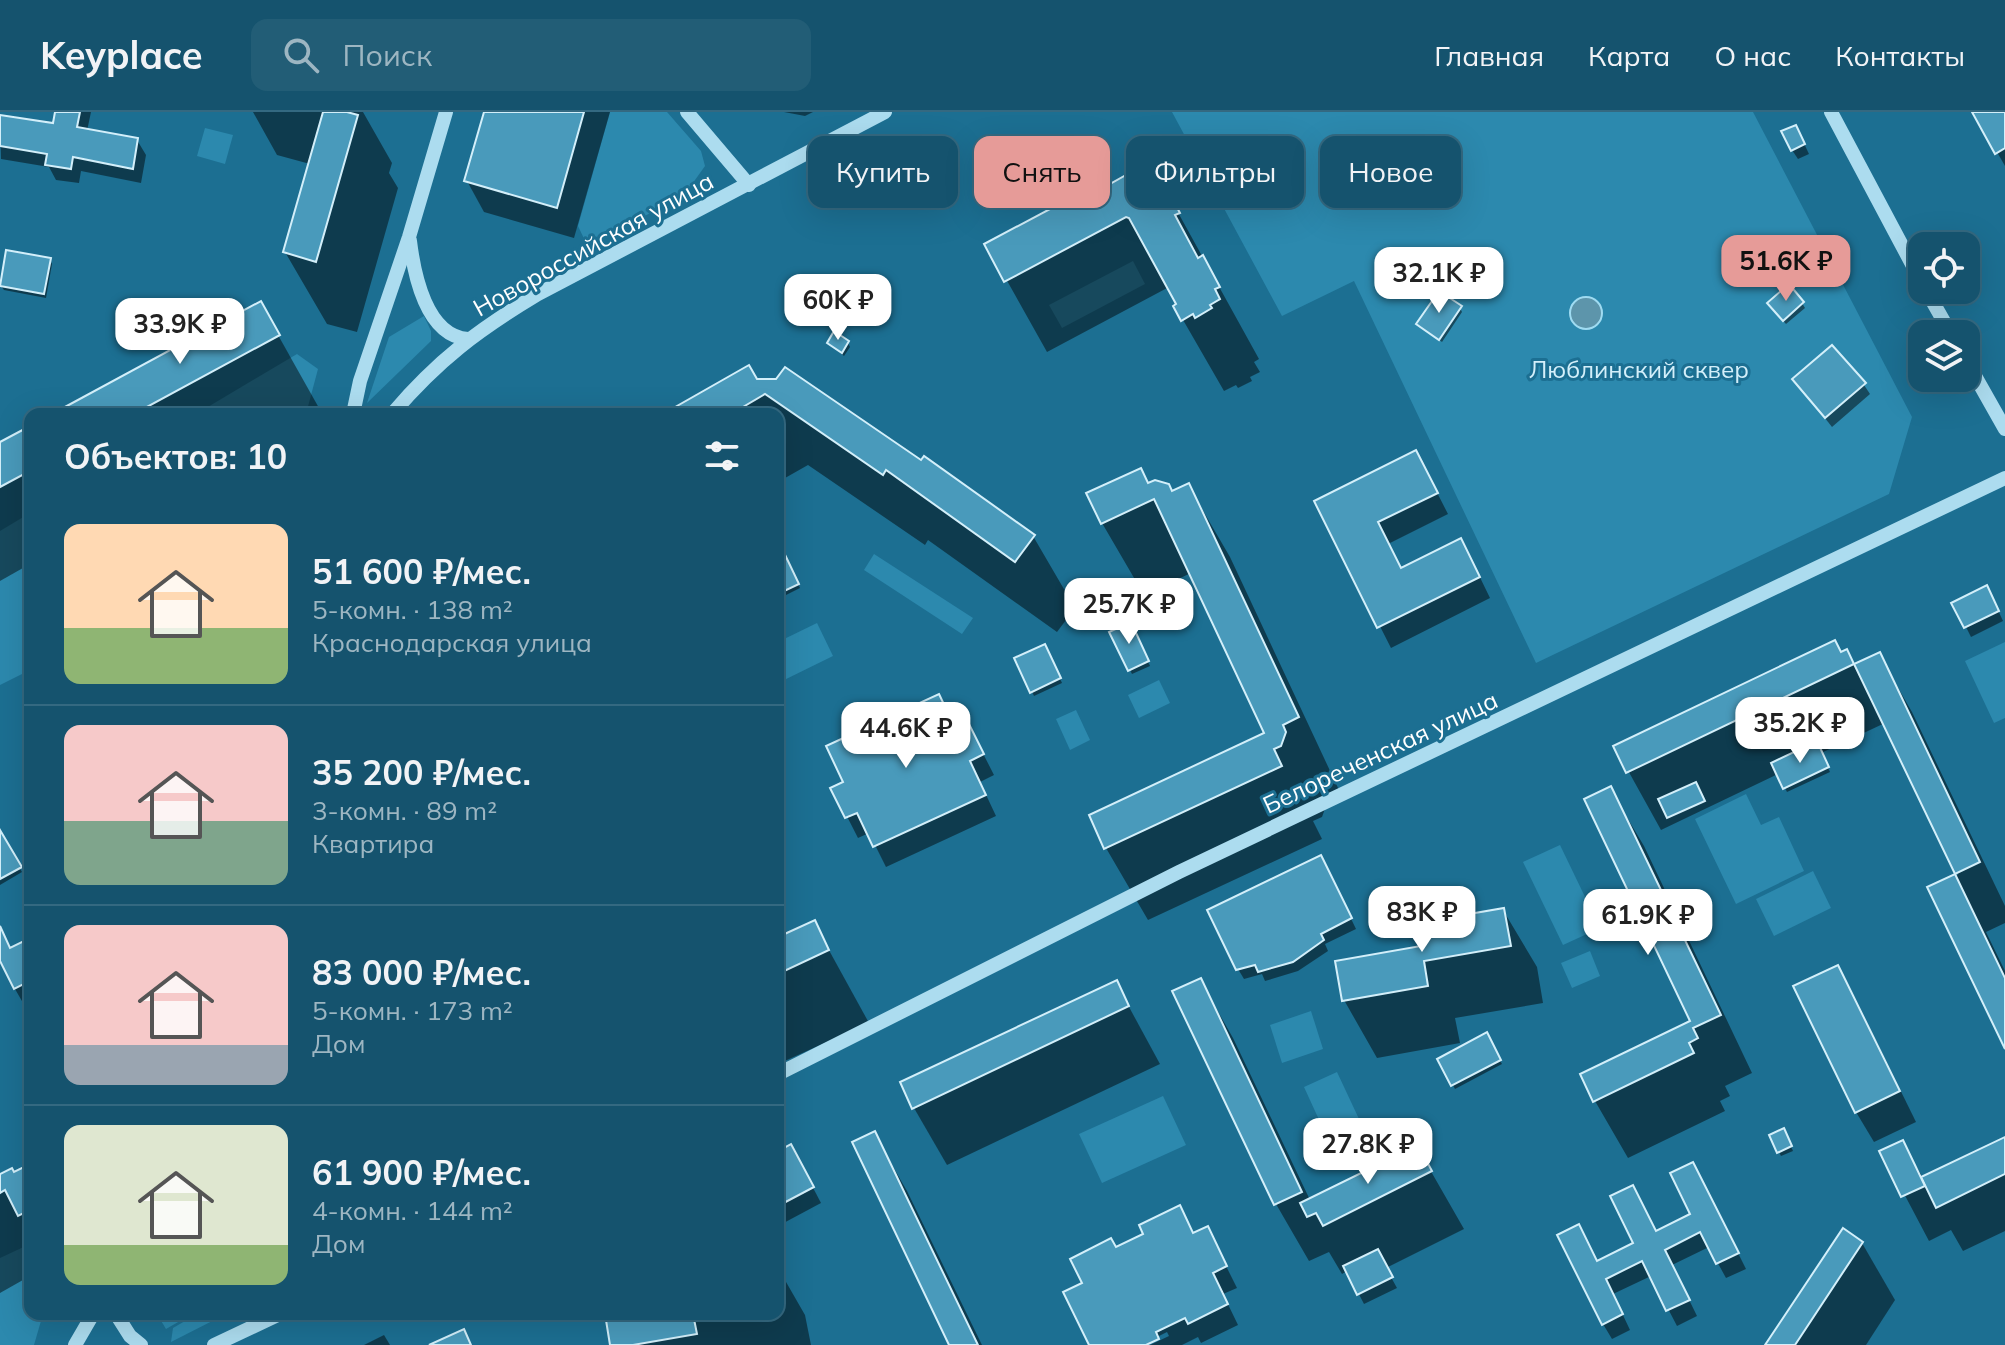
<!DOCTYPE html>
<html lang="ru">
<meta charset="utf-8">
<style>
:root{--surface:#15536e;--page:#225d76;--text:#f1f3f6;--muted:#9db6c2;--line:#346981;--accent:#e69b98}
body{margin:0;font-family:Mulish,sans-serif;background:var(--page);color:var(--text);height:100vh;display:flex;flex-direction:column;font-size:30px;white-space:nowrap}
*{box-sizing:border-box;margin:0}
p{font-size:26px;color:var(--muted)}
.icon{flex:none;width:44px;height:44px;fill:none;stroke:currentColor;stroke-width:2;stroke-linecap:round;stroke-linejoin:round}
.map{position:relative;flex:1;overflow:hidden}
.sheet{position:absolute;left:24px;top:296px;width:760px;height:912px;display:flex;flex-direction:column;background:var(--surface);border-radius:16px;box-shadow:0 8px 32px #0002,0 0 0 2px var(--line)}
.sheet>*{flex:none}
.guide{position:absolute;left:808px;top:24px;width:760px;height:72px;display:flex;gap:16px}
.tools{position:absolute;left:1908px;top:120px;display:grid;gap:16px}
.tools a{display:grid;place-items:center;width:72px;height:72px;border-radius:16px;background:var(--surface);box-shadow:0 8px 32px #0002,0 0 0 2px var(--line);font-size:40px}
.price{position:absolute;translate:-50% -68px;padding:0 18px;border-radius:16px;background:#fff;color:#222;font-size:26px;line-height:52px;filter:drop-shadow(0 2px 4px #0008)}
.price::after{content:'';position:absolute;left:50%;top:48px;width:24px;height:18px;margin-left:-12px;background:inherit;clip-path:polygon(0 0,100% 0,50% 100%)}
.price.current{background:var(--accent);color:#111}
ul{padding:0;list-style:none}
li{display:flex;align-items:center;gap:24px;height:200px;padding:0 40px}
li+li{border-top:2px solid var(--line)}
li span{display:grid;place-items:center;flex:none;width:224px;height:160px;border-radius:16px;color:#555}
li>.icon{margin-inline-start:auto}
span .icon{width:96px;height:96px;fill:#fffc;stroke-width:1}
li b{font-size:34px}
h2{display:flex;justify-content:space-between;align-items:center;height:96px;padding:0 40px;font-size:34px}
.tag{padding:0 28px;border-radius:16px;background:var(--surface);box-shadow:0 8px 32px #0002,0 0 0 2px var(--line);font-size:28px;line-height:72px}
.tag.current{background:var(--accent);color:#111}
header{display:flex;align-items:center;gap:48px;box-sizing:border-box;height:112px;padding:0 40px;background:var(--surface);border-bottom:2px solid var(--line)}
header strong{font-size:38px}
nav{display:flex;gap:44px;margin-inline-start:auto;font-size:28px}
.search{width:560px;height:72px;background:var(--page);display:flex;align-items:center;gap:20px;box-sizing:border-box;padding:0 28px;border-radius:16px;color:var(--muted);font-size:30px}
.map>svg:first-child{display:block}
.green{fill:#2c89ae}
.water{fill:#5d95ab;stroke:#9fdbf1;stroke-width:2}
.shadow{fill:#0007}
.building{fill:#499abb;stroke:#d3effa;stroke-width:2}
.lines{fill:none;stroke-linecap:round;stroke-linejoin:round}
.tertiary{stroke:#acdcef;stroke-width:14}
.labels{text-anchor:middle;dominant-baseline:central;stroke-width:6;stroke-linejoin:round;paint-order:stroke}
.street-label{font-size:24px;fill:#fff;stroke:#1c6f92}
.park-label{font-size:24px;fill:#d3effa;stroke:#1c6f92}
</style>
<header>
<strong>Keyplace</strong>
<div class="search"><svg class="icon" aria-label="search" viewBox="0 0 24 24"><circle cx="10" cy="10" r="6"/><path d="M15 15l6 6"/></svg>Поиск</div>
<nav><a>Главная</a><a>Карта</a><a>О нас</a><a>Контакты</a></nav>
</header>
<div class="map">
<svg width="2005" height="1233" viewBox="0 0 2005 1233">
<rect width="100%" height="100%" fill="#1c6f92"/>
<!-- green -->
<g class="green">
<polygon points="610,0 667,0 701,39 705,54 685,82 588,135 578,114"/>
<polygon points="1172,0 1753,0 1912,305 1889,382 1536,551 1354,169 1282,204"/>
<polygon points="205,16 233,23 225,52 197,44"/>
<polygon points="1133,149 1145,172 1062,216 1049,193"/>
<polygon points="424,204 431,219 431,229 367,291 389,225"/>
<polygon points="297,242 318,257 306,302 196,302"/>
<polygon points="30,401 30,558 0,573 0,419"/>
<polygon points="874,442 973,506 962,522 864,458"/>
<polygon points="817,511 833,544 778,571 778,530"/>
<polygon points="2005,530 2005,606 1994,611 1965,549"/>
<polygon points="1159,568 1170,591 1139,606 1128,583"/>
<polygon points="1076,598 1090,628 1070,638 1056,607"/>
<polygon points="1746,682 1761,713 1779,705 1804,759 1736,792 1695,707"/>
<polygon points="1560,733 1600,816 1563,833 1523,750"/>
<polygon points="1813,759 1831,796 1774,824 1756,787"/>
<polygon points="1590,839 1600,864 1572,876 1561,851"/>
<polygon points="1311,899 1323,937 1282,951 1270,913"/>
<polygon points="1337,960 1359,1007 1326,1023 1304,975"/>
<polygon points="1163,984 1186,1033 1102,1071 1079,1022"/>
<polygon points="30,1132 30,1202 43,1202 34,1233 0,1233 0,1146"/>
<polygon points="157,1202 192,1202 166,1217"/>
<polygon points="197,1202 226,1202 171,1230 173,1216"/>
</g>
<!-- water -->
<circle class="water" cx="1586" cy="201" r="16"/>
<!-- shadow -->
<g class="shadow">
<polygon points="57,0 91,0 87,19 137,28 146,43 141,71 81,59 79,71 56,68 49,55 1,47 0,5 54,14"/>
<polygon points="253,0 363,0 392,51 389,61 398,76 357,220 327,212 285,140 310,52 277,43"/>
<polygon points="486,0 610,0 574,126 484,100 467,69"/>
<polygon points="784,0 813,0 805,4"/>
<polygon points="1974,0 2005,0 2005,54"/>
<polygon points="1801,25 1809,42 1798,47 1792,38"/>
<polygon points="1218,69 1239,70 1245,80 1234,88"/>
<polygon points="1107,75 1165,77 1259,247 1254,250 1260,260 1250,265 1252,269 1238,276 1236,273 1224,279 1175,194 1178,193 1169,175 1047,240 987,133"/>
<polygon points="50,148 52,152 46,186 4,178 1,174"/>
<polygon points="260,191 319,296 307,302 56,302"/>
<polygon points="1802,191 1805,196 1786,212 1772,196"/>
<polygon points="1460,196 1462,200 1442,230 1419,212"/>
<polygon points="829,231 848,231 850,235 844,244"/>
<polygon points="1795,268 1864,273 1870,282 1832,315"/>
<polygon points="756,269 1033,424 1075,496 1057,520 928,428 925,433 808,353 778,370 778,302 667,302"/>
<polygon points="30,316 30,452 0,469 0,332"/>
<polygon points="1427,361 1448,402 1388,432 1401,458 1472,449 1490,486 1391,536 1317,390"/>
<polygon points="1148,373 1172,381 1188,373 1230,445 1339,678 1326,694 1322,705 1313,709 1322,727 1148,808 1106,736 1091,704 1267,622 1191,461 1144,483 1102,411"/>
<polygon points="778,431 800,476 778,487"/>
<polygon points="1992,485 2003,509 1971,525 1966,515"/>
<polygon points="1131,512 1150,554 1132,562 1112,521"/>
<polygon points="1047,538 1062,571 1034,584 1017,547"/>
<polygon points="1846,539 1855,554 1879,543 1912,600 2005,794 2005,811 1986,820 2005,859 2005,933 1930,776 1958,763 1885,611 1821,641 1830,660 1787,680 1778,662 1661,718 1615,635"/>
<polygon points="969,614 994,663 980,670 996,704 886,755 869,721 858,726 833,677"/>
<polygon points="1610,677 1644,734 1752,961 1725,974 1730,984 1720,989 1725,999 1628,1046 1595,989 1693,910"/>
<polygon points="2,726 22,760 0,773 0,728"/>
<polygon points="1326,755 1356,817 1325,832 1328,839 1298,859 1265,869 1262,862 1244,867 1238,857"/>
<polygon points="1503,798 1537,855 1543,891 1455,906 1460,931 1377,946 1344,888 1423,836"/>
<polygon points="814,811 869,911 778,952 778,827"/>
<polygon points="30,827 30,903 0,851 0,838 10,838"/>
<polygon points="1838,855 1855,886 1916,1010 1874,1030 1856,1000"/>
<polygon points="1200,868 1233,926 1310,1088 1417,1035 1464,1117 1386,1156 1397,1176 1364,1192 1347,1159 1342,1162 1329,1140 1309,1149 1276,1092"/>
<polygon points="1116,871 1160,952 947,1053 914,996"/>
<polygon points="1486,923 1502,952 1455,977 1439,947"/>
<polygon points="1784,1019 1793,1039 1781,1044 1779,1040"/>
<polygon points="874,1022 907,1079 982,1233 952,1233"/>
<polygon points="2005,1027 2005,1119 1963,1139 1951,1118 1929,1129 1882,1040 1903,1031 1923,1066"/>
<polygon points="778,1041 799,1049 821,1091 778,1114"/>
<polygon points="30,1055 30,1164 0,1181 0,1065 14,1063"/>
<polygon points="1701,1067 1746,1157 1726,1166 1709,1135 1672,1153 1697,1204 1677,1214 1651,1164 1613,1182 1630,1218 1612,1227 1603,1212 1597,1151 1693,1103"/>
<polygon points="1207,1116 1237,1176 1223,1182 1238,1213 1201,1231 1198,1225 1182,1233 1150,1233 1169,1224 1167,1220 1141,1233 1092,1233 1084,1172 1116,1138 1194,1123"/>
<polygon points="1862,1131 1895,1188 1866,1233 1772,1233"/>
<polygon points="778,1156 805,1203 811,1233 612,1233 607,1202 778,1202"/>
<polygon points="384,1223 390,1233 364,1233"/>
</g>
<!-- building -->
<g class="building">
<polygon points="55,0 80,0 77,15 138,26 133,57 73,45 71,57 45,53 47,42 0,34 0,3 53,11"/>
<polygon points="323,0 347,0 358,3 316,150 283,140"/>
<polygon points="484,0 584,0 557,96 464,69"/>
<polygon points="1972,0 2005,0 2005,36 1995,42"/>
<polygon points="1796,13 1805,32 1791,39 1781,19"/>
<polygon points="1224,48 1241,69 1227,80 1210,58"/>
<polygon points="1150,54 1162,77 1166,75 1180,101 1175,103 1198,146 1203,143 1220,175 1215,177 1220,187 1210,193 1212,196 1195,206 1193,202 1181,209 1173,194 1176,192 1129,106 1126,105 1004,170 984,132 1097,72 1106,69 1108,73 1133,59 1135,62"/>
<polygon points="6,138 51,146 44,182 0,174"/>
<polygon points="1789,172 1804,190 1783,209 1767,191"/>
<polygon points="1439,179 1462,194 1439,228 1416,212"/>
<polygon points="261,189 280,223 134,302 52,302"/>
<polygon points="834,219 849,229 842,241 827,231"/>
<polygon points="1832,233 1866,271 1825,306 1792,267"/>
<polygon points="749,253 757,267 776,267 785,255 921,348 924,344 1035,423 1015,450 886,358 883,363 765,282 731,302 663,302"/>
<polygon points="30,314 30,359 0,375 0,330"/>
<polygon points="1416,338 1438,381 1378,410 1401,456 1461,426 1480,465 1377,516 1314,389"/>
<polygon points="1141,356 1148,371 1155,368 1169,372 1172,379 1189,371 1299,605 1283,613 1286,620 1281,634 1274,637 1282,654 1104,737 1089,703 1264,621 1154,387 1101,412 1086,381"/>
<polygon points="778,428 799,472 778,482"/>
<polygon points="1987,473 1999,499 1964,516 1951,491"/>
<polygon points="1131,510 1149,549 1128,559 1109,520"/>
<polygon points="1835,528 1841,540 1847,537 1854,552 1626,661 1613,634"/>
<polygon points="1045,532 1061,566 1030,581 1014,546"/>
<polygon points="1880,540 1980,750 1955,762 1854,552"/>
<polygon points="939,582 956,618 969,612 984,642 970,649 986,683 873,735 857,701 845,706 830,676 843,670 826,634"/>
<polygon points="1817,629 1829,655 1783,677 1771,651"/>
<polygon points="1696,670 1705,689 1667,706 1658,687"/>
<polygon points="1611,674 1721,903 1693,916 1698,926 1689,931 1694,941 1593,990 1580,962 1690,909 1584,687"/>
<polygon points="0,718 22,755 0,767"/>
<polygon points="1321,743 1352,806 1321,822 1324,828 1293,850 1258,860 1255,853 1236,858 1207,798"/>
<polygon points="1955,762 2005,866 2005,937 1927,775"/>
<polygon points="1504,796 1511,834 1424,849 1428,874 1342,889 1335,849 1421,834 1417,811"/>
<polygon points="815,808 829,838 778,862 778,825"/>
<polygon points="0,814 10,836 30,826 30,869 14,877 0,849"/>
<polygon points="1838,853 1900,979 1855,1001 1793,874"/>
<polygon points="1201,866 1302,1080 1274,1093 1172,879"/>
<polygon points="1117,868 1129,894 912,997 900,970"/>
<polygon points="1487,920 1501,948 1451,974 1437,947"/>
<polygon points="1784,1016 1792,1034 1777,1041 1769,1023"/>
<polygon points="875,1019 908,1088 978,1233 949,1233 852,1030"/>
<polygon points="2005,1025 2005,1062 1936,1096 1921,1065"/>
<polygon points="1903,1028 1925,1074 1901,1085 1879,1039"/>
<polygon points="791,1032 814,1075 778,1094 778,1039"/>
<polygon points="1418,1033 1432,1059 1323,1114 1316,1101 1307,1105 1300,1091"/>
<polygon points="1693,1050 1739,1141 1716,1152 1700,1120 1665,1138 1690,1188 1666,1199 1642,1149 1606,1167 1623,1202 1602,1213 1557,1123 1579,1112 1597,1149 1633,1131 1610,1084 1633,1073 1656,1119 1690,1102 1670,1061"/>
<polygon points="30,1052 30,1098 18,1104 5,1078 0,1081 0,1062 12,1056 14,1060"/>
<polygon points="1180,1093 1193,1121 1208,1114 1227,1154 1213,1161 1228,1192 1188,1212 1185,1206 1156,1220 1159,1227 1146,1233 1089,1233 1063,1180 1082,1171 1070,1147 1111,1126 1116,1135 1143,1122 1139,1113"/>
<polygon points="1843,1116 1863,1130 1795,1233 1765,1233"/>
<polygon points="1378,1137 1393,1165 1357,1183 1343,1154"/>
<polygon points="605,1202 693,1202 697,1222 633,1233 610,1233"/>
<polygon points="464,1217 471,1233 429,1233"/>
</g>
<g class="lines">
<!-- tertiary -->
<g class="tertiary">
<polyline points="687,0 749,73"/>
<polyline points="1831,0 1922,171"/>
<path d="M 410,129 C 414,162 426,224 468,227"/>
<polyline points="1926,178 1951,222"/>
<polyline points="1966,248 2005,317"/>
<polyline points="353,302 360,269 409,125 446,0"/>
<path d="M 392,302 C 438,248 478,218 538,182 L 885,0"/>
<polyline points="778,962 1179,760 2005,366"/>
<polyline points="116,1202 130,1224 141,1233"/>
<polyline points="75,1233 93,1202"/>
<polyline points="214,1233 280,1202"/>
</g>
</g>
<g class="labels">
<!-- street labels -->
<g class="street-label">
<text transform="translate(593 132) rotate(-29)">Новороссийская улица</text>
<text transform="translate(1380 640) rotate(-25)">Белореченская улица</text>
</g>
<!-- park labels -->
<g class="park-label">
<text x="1639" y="257">Люблинский сквер</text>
</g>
</g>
</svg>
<div class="tools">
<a><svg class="icon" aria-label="locate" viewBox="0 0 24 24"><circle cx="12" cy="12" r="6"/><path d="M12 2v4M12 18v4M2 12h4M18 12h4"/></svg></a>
<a><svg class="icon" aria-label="layers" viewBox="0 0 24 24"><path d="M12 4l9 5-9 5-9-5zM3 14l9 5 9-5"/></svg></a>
</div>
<b class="price current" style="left:1786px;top:191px">51.6K ₽</b>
<b class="price" style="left:1439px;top:203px">32.1K ₽</b>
<b class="price" style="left:838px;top:230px">60K ₽</b>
<b class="price" style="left:180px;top:254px">33.9K ₽</b>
<b class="price" style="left:1129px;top:534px">25.7K ₽</b>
<b class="price" style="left:1800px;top:653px">35.2K ₽</b>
<b class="price" style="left:906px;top:658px">44.6K ₽</b>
<b class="price" style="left:1422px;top:842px">83K ₽</b>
<b class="price" style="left:1648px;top:845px">61.9K ₽</b>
<b class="price" style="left:1368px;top:1074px">27.8K ₽</b>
<div class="guide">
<a class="tag">Купить</a>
<a class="tag current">Снять</a>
<a class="tag">Фильтры</a>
<a class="tag">Новое</a>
</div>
<section class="sheet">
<h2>Объектов: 10<svg class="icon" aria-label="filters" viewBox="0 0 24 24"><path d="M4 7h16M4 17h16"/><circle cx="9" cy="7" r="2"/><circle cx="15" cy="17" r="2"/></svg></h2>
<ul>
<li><span style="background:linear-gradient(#ffd9b3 65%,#8fb573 0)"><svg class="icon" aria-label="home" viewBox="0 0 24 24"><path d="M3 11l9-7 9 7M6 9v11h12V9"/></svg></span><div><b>51 600 ₽/мес.</b><p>5-комн. · 138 m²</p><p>Краснодарская улица</p></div></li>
<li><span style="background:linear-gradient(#f6c9c9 60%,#7fa58c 0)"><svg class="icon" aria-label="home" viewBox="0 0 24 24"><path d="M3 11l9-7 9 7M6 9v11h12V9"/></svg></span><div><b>35 200 ₽/мес.</b><p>3-комн. · 89 m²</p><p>Квартира</p></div></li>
<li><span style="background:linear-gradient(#f6c9c9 75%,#9aa5b1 0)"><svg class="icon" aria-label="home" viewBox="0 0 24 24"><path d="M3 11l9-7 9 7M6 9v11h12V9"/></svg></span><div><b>83 000 ₽/мес.</b><p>5-комн. · 173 m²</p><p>Дом</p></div></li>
<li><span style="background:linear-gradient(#dfe7d0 75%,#8fb573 0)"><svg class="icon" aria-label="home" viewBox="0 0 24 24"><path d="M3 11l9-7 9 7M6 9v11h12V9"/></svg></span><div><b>61 900 ₽/мес.</b><p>4-комн. · 144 m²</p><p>Дом</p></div></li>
</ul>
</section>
</div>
